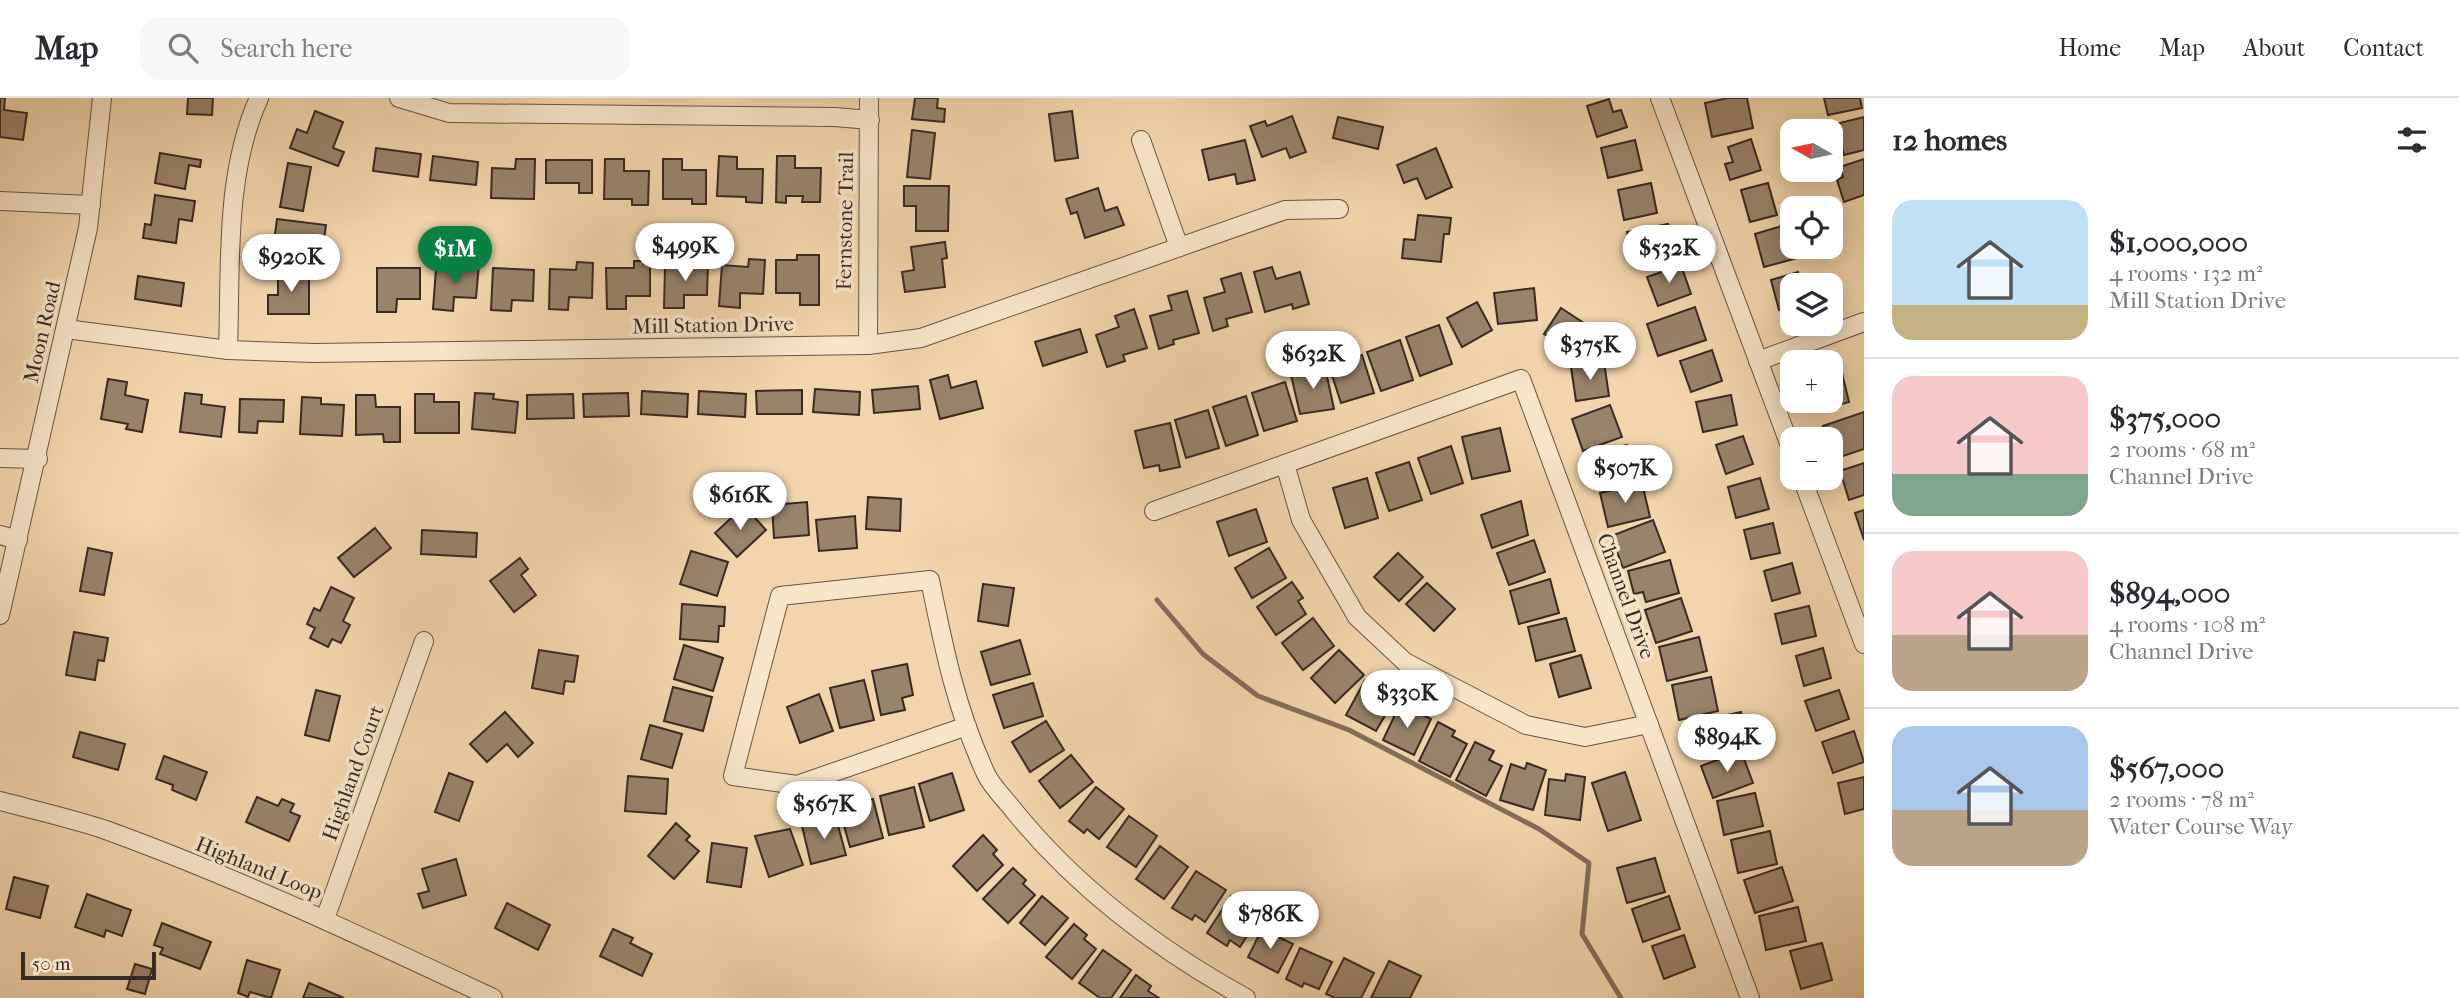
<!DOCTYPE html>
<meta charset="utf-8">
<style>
:root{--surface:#fff;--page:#f7f7f7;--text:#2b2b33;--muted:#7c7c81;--line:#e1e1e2;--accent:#0b8043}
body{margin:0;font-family:"IM FELL French Canon",serif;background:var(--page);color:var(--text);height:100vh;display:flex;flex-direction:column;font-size:26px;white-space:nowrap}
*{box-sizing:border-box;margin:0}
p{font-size:23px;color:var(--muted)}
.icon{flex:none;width:38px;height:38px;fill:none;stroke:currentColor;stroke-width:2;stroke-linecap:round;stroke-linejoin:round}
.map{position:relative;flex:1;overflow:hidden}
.panel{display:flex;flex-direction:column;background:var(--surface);width:595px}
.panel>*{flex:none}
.needle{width:46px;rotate:279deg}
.fabs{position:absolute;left:1780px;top:21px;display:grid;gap:14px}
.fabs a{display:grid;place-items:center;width:63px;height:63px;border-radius:14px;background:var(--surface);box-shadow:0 4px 18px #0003;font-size:35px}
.scale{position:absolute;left:21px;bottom:18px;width:135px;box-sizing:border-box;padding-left:7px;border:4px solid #382a24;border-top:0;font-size:19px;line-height:24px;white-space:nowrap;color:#382a24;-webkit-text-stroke:5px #f7e4c9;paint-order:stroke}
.price{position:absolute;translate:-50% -60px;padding:0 16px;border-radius:24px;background:#fff;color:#222;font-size:23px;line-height:46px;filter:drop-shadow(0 2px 4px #0008)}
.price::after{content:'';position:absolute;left:50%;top:42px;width:21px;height:16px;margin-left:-10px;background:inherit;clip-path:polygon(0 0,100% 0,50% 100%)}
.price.on{background:var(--accent);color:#fff}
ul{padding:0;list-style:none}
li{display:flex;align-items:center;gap:21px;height:175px;padding:0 28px}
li+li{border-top:2px solid var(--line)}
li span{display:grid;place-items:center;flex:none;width:196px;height:140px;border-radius:21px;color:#555}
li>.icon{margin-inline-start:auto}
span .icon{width:84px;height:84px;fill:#fffc;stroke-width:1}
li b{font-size:30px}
h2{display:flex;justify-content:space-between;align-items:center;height:84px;padding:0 28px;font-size:30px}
header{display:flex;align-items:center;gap:42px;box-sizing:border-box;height:98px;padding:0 35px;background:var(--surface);border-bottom:2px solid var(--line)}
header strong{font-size:33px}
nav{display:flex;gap:38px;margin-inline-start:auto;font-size:24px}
.search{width:490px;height:63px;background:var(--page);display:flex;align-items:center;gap:18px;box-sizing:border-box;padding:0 24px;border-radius:21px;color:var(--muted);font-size:26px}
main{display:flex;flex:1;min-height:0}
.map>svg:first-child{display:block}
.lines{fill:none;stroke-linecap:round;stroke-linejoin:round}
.stream{stroke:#826e5a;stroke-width:5}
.building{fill:#99836b;stroke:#382a24;stroke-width:2}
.minor-casing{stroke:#665546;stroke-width:20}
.minor{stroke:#f7e4c9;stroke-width:18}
.labels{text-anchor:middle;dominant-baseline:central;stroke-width:7;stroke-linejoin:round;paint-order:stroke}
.street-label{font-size:21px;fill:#382a24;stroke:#f7e4c9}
</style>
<header>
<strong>Map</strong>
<div class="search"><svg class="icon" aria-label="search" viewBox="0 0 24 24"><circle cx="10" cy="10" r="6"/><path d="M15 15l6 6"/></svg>Search here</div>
<nav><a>Home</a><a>Map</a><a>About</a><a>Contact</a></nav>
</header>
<main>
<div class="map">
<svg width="1864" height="900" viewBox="0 0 1864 900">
<rect width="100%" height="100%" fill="#f2d5ac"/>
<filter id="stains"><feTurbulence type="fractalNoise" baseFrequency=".00286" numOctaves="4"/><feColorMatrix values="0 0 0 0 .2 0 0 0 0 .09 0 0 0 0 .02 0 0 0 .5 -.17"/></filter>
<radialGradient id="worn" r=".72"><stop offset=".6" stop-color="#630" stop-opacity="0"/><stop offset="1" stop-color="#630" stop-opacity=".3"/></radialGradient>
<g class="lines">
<!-- stream -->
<polyline class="stream" points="1157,502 1203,556 1258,598 1349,632 1539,731 1589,765 1582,836 1621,900"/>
</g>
<!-- building -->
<g class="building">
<polygon points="0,0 5,0 4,12 27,15 23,42 0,39"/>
<polygon points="188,0 213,0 212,17 187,16"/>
<polygon points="915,0 938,0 937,10 945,11 944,24 912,21"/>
<polygon points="1728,0 1747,0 1753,30 1712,39 1705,5"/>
<polygon points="1824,0 1860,0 1862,10 1828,17"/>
<polygon points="1609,1 1613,14 1621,12 1627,29 1597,39 1587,8"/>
<polygon points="315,13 343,24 333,50 344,54 338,68 290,50 297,31 307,35"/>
<polygon points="1072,13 1078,60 1055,63 1049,16"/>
<polygon points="1292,18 1306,54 1290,60 1286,50 1262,59 1250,28 1265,23 1267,28"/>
<polygon points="1338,19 1383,29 1378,51 1333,40"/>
<polygon points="1864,19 1864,52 1844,57 1836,26"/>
<polygon points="912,32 935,35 930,81 907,79"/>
<polygon points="1751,41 1761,72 1730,82 1725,66 1733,64 1728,49"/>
<polygon points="1245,42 1255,82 1237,86 1235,76 1209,82 1202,52"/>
<polygon points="1635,42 1642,72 1608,80 1601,50"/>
<polygon points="376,50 421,56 418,79 373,73"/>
<polygon points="1436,50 1452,89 1426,101 1417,80 1404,85 1397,67"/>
<polygon points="160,55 201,62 200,69 189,67 185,91 155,85"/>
<polygon points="433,58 478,64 476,87 430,82"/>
<polygon points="719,58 737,59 737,71 763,71 762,105 746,104 746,99 717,98"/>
<polygon points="777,58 795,58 795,70 821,70 820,104 802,104 803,98 786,98 786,105 776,104"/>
<polygon points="516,61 535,61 534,101 491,100 492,70 515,71"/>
<polygon points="605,61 624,61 624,73 649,73 648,107 632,107 632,101 604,101"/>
<polygon points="663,61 682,61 682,72 706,72 706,106 692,106 692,101 663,101"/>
<polygon points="1864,61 1864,97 1844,104 1837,82 1843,79 1840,69"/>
<polygon points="546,62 592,62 592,95 579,95 579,85 546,85"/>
<polygon points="288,65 311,69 303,113 280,109"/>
<polygon points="1651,85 1657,115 1624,122 1618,92"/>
<polygon points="1768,85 1777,117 1750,124 1741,92"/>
<polygon points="904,88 949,88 948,133 916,133 916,108 904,108"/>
<polygon points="1098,90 1105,113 1117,109 1124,127 1085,140 1077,114 1071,116 1066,101"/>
<polygon points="155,97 195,103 192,123 179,121 176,145 143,140 145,126 151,127"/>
<polygon points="1418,117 1451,120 1449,136 1444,136 1441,164 1402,160 1404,141 1415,142"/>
<polygon points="277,121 326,127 324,141 312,139 310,148 321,149 319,164 272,158"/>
<polygon points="1792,125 1792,149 1810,149 1812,156 1764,169 1755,136"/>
<polygon points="1668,126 1674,159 1633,168 1627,134"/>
<polygon points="945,144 947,160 942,161 945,189 905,194 902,174 914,172 911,149"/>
<polygon points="797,157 819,157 819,207 800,207 800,195 776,195 776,162 797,162"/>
<polygon points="749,161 765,162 763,196 740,195 740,210 719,208 722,167 748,169"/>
<polygon points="691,162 708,163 707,197 684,197 684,210 664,210 665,169 691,170"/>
<polygon points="634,163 650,163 650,198 626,198 626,211 607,211 606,170 634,170"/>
<polygon points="577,164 593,165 592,200 569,199 568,212 549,211 550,171 576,172"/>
<polygon points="462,165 479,166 476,200 454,199 453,213 433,211 436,171 462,173"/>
<polygon points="1681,167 1691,196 1658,208 1647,179"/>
<polygon points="1272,169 1276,181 1300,174 1309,206 1293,211 1292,206 1265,214 1254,174"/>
<polygon points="377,170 420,170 420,201 397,201 396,214 377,214"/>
<polygon points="493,170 534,172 533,203 512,202 511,213 491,212"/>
<polygon points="278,172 309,172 309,216 268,216 268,197 278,197"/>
<polygon points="1798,174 1802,187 1792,187 1792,208 1779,212 1771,182"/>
<polygon points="1241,175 1252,214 1226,221 1228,228 1213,233 1204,200 1225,194 1221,181"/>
<polygon points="138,178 184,185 181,208 135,201"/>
<polygon points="1534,190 1537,222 1498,226 1494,195"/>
<polygon points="1187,193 1199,235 1173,242 1174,246 1159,251 1150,218 1172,212 1168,198"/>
<polygon points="1477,204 1492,232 1462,249 1447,220"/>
<polygon points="1695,209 1706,242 1658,258 1647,226"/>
<polygon points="1561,210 1593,231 1576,257 1544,236"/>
<polygon points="1134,211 1147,250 1123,257 1125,263 1107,269 1096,237 1119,229 1115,218"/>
<polygon points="1439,227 1452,266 1420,278 1406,239"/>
<polygon points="1080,231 1087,254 1043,268 1035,244"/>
<polygon points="1400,242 1413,282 1381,293 1367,254"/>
<polygon points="1712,252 1722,283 1691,294 1680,263"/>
<polygon points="1362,257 1374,295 1341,305 1329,268"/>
<polygon points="1604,264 1609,298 1576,303 1571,269"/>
<polygon points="1325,269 1334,311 1300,316 1291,277"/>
<polygon points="1842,275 1849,304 1815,313 1812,303 1830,303 1830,278"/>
<polygon points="948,277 951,290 976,283 983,310 940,321 930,282"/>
<polygon points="108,281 127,284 125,297 148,302 142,334 126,331 128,326 101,321"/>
<polygon points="1285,284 1297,323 1264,333 1252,295"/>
<polygon points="918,288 920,311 874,315 872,292"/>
<polygon points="815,291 860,294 859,317 813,314"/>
<polygon points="802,292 802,316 757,316 756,293"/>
<polygon points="642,293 688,296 687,319 641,316"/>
<polygon points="699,293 746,296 745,319 698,316"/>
<polygon points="185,295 202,297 201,306 225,309 221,339 180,334"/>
<polygon points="475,295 494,296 493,301 518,304 515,335 472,331"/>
<polygon points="628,295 629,318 584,319 583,296"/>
<polygon points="415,296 434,296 434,304 459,304 459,335 415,335"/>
<polygon points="573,296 574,320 527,321 527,297"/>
<polygon points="356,297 375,297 376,309 400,309 400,344 384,344 383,336 356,337"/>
<polygon points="1731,297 1737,327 1703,334 1696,304"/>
<polygon points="1246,298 1258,337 1226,348 1213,309"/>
<polygon points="302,299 321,300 321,306 344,307 342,338 300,336"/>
<polygon points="240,301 284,302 283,324 258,323 257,335 239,334"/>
<polygon points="1610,307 1622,339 1583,353 1572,321"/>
<polygon points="1208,312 1219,350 1186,360 1175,322"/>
<polygon points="1864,314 1864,351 1834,361 1830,341 1827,341 1823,328"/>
<polygon points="1170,325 1180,369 1160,373 1159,367 1144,370 1135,333"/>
<polygon points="1500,330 1510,373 1472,381 1462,339"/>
<polygon points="1743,338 1753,366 1726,376 1716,347"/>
<polygon points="1627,347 1635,380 1601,388 1598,377 1590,379 1585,357"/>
<polygon points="1451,348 1463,385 1431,396 1418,360"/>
<polygon points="1409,364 1422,402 1389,413 1376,375"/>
<polygon points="1864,365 1864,397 1849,402 1840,373"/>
<polygon points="1367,380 1378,420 1345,430 1333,390"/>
<polygon points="1760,380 1769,411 1736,420 1728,389"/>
<polygon points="1642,385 1650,419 1608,429 1600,395"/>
<polygon points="868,399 901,401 900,433 866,431"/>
<polygon points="1521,403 1528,437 1492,450 1481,417"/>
<polygon points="807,404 809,437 774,440 772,407"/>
<polygon points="744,408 766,432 737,459 715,435"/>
<polygon points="1256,411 1267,444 1229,458 1217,424"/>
<polygon points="1864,412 1864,442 1855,415"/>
<polygon points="855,418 857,450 819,453 816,422"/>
<polygon points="1653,422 1665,454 1623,470 1611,438"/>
<polygon points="1773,425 1780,455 1751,461 1744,432"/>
<polygon points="375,430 391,450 354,479 338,460"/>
<polygon points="422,432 477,435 476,459 421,456"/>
<polygon points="1534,442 1545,474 1509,487 1497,455"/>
<polygon points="88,450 112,455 104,497 80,493"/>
<polygon points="1269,450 1286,480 1252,500 1235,470"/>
<polygon points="691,453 728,464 717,498 680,486"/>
<polygon points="1398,455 1423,479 1399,503 1374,479"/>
<polygon points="520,460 528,471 521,477 536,497 514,514 490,483"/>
<polygon points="1670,462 1679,495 1646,504 1643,494 1634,496 1628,473"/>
<polygon points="1792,465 1800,495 1772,503 1764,473"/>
<polygon points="1550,481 1559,515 1519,526 1510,493"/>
<polygon points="1292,484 1303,500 1298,503 1306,516 1276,537 1257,509"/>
<polygon points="1427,485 1455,511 1434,533 1406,506"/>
<polygon points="983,486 1014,490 1008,528 978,523"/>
<polygon points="331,489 354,500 343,523 350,527 341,545 332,541 328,549 310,540 315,530 307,526 314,510 320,513"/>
<polygon points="1681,500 1692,533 1656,545 1645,512"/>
<polygon points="682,506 725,509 724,528 719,528 718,544 680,541"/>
<polygon points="1809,508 1816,538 1782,546 1775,516"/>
<polygon points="1313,520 1334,548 1303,572 1282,545"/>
<polygon points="1566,520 1575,553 1536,563 1528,529"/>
<polygon points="74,534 108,540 104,563 98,562 95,582 66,577"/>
<polygon points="1699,539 1707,573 1667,583 1659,549"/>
<polygon points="1020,542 1030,576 991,587 981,554"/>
<polygon points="684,547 723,560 713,593 674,581"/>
<polygon points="1823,550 1831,580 1804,588 1796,558"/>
<polygon points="539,552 578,558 574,584 565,583 563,596 532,590"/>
<polygon points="1339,552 1364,577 1335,605 1311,580"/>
<polygon points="1581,557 1591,590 1559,599 1550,566"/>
<polygon points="907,566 913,597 902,600 905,612 881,617 872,573"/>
<polygon points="1711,579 1718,613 1679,622 1672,587"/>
<polygon points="864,582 874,622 840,630 830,590"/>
<polygon points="1365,582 1396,599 1376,633 1346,617"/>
<polygon points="1033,585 1043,618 1004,630 993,597"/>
<polygon points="673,589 712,599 703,633 664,623"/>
<polygon points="316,592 340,598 329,643 305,637"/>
<polygon points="1839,592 1849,621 1816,633 1805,603"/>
<polygon points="819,596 833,633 800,645 787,609"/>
<polygon points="1400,606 1431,621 1414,657 1383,642"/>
<polygon points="505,614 533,645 518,659 507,646 487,664 470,646"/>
<polygon points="1741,614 1748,647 1696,658 1688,626"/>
<polygon points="1046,623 1064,652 1030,674 1012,644"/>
<polygon points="1438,624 1455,633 1452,638 1467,646 1450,679 1419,663"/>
<polygon points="650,627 682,636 672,670 641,661"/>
<polygon points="1854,633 1864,664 1833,675 1822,644"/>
<polygon points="80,634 125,646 118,672 73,659"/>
<polygon points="1475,644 1494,653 1489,662 1502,668 1486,698 1456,682"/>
<polygon points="1741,653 1753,685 1713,700 1701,668"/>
<polygon points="1071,657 1093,684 1060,710 1039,683"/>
<polygon points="164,658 207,674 196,702 172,692 173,687 156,681"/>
<polygon points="1527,665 1546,672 1533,712 1500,702 1511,666 1525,671"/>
<polygon points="1625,674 1641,722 1608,733 1592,685"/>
<polygon points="449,675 473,684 459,723 435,714"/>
<polygon points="952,675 964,712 930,723 919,686"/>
<polygon points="1566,676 1585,679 1580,722 1545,717 1549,681 1565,683"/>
<polygon points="628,678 668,681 666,716 625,713"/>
<polygon points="1864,679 1864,711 1845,716 1838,685"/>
<polygon points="914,689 924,729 889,737 880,698"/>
<polygon points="1096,689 1124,711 1099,741 1087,731 1084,735 1069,723"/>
<polygon points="1755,695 1763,728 1724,737 1717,703"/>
<polygon points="257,699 278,708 282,701 294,706 290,714 300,718 289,743 246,724"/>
<polygon points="873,701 883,740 850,749 839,710"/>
<polygon points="1129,718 1157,738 1136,769 1107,749"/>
<polygon points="836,720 846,757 811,766 802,728"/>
<polygon points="676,725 690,738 686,742 699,753 674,781 648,758"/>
<polygon points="790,731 803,767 769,779 755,738"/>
<polygon points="1770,733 1777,766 1738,775 1731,742"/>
<polygon points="983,737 997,752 993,756 1003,767 977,793 953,768"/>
<polygon points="712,745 747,750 741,789 707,784"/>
<polygon points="1160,748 1188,769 1164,801 1136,781"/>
<polygon points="1655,760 1665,794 1627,805 1617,770"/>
<polygon points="456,761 466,797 423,810 418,796 429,793 422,771"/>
<polygon points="1782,769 1793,803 1755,815 1744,782"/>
<polygon points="1013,770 1026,782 1023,786 1035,797 1008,825 983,801"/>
<polygon points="1196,773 1226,792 1205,824 1195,817 1192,822 1172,810"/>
<polygon points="14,779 48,788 40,820 6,811"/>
<polygon points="87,796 131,812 122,838 106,832 104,839 75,829"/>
<polygon points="1042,798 1068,820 1045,847 1020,825"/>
<polygon points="1231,798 1260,817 1240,849 1230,842 1227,848 1207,835"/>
<polygon points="1669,798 1680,831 1643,844 1632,811"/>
<polygon points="507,805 550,827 538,852 495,830"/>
<polygon points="1798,809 1806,843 1766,852 1759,818"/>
<polygon points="162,825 211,844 200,871 160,856 163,850 154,847"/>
<polygon points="1074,826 1087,837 1084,841 1096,851 1072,881 1046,859"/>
<polygon points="613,831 633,840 630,845 652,856 642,878 600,858"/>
<polygon points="1262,831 1293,846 1278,875 1248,859"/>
<polygon points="1684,837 1695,869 1664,881 1652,848"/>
<polygon points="1822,845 1832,882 1801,891 1790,853"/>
<polygon points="1300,850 1332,864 1319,891 1304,885 1302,889 1286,881"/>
<polygon points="1103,852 1131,872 1111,900 1100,900 1079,885"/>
<polygon points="1344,860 1374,875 1361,900 1335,900 1326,896"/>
<polygon points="247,862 280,872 271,900 250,894 248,899 238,895"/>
<polygon points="1389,863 1421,878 1410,900 1371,900"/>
<polygon points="135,866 152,871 145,896 127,891"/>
<polygon points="1136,877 1151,888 1148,893 1159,900 1120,900"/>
<polygon points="309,885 344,900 303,900"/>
</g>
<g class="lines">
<!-- minor casing -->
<g class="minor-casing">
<g id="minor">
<polyline points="399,0 449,15 835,19 870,22"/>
<polyline points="1660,0 1792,353"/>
<polyline points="1141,42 1179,149"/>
<polyline points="0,103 91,107"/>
<polyline points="66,231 228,252 314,255 868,247 921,240 1285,112 1339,111"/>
<polyline points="868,247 869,0"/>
<path d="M 228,252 C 231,170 224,77 259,0"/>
<polyline points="1758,263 1864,224"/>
<polyline points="0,360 38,361"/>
<polyline points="1285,366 1301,422 1357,519 1405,564 1526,627 1585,639 1649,626"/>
<polyline points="1802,380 1864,546"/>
<polyline points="1154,413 1521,281 1750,900"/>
<polyline points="0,437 18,442"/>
<polyline points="0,517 88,130 102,0"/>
<path d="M 967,628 L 797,687 L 733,678 L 780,498 L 930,482 C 944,551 956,611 986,676 C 992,689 1006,702 1015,714 C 1078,791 1159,852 1246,900"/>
<path d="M 0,703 C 34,712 69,720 103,731 C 236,779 365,840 493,900"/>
<polyline points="325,821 424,543"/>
</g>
</g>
<!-- minor -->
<use href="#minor" class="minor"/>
</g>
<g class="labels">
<!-- street labels -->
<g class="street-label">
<text transform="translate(845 123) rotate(-89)">Fernstone Trail</text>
<text transform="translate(713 227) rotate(-1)">Mill Station Drive</text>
<text transform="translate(42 234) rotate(-77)">Moon Road</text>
<text transform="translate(1626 498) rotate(70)">Channel Drive</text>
<text transform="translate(353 675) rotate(-70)">Highland Court</text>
<text transform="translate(259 770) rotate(22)">Highland Loop</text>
</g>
</g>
<rect width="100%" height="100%" filter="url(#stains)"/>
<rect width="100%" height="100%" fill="url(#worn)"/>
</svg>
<div class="fabs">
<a><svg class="needle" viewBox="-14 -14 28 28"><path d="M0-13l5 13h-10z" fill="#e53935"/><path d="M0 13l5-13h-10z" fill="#7c7c81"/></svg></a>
<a><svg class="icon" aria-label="locate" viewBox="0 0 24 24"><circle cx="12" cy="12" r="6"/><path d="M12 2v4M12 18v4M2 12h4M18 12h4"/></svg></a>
<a><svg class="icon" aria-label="layers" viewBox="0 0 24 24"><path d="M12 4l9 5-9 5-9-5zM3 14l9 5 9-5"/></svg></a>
<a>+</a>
<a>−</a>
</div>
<div class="scale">50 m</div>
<b class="price" style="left:685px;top:185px">$499K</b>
<b class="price" style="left:1669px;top:187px">$532K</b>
<b class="price on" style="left:455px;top:188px">$1M</b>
<b class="price" style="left:291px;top:196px">$920K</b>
<b class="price" style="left:1590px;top:284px">$375K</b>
<b class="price" style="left:1313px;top:293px">$632K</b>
<b class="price" style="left:1625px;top:407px">$507K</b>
<b class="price" style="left:740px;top:434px">$616K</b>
<b class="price" style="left:1407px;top:632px">$330K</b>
<b class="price" style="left:1727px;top:676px">$894K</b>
<b class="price" style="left:824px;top:743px">$567K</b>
<b class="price" style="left:1270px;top:853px">$786K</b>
</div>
<section class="panel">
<h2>12 homes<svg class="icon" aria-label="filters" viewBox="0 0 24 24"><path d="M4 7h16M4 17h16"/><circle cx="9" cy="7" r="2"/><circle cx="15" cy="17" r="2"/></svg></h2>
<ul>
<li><span style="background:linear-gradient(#bfe0f5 75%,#c2b280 0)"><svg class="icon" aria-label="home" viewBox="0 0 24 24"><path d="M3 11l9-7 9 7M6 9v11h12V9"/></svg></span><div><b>$1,000,000</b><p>4 rooms · 132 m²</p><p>Mill Station Drive</p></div></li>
<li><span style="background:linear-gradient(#f6c9c9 70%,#7fa58c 0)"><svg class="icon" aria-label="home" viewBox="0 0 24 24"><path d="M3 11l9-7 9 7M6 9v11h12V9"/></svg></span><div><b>$375,000</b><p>2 rooms · 68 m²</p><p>Channel Drive</p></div></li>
<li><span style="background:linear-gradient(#f6c9c9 60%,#b9a48a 0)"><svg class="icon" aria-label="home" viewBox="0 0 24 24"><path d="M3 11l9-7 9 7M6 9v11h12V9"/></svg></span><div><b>$894,000</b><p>4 rooms · 108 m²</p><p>Channel Drive</p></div></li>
<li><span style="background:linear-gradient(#a9c7e8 60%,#b9a48a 0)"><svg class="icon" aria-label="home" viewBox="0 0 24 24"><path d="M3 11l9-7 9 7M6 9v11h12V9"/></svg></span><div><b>$567,000</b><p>2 rooms · 78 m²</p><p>Water Course Way</p></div></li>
</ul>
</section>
</main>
